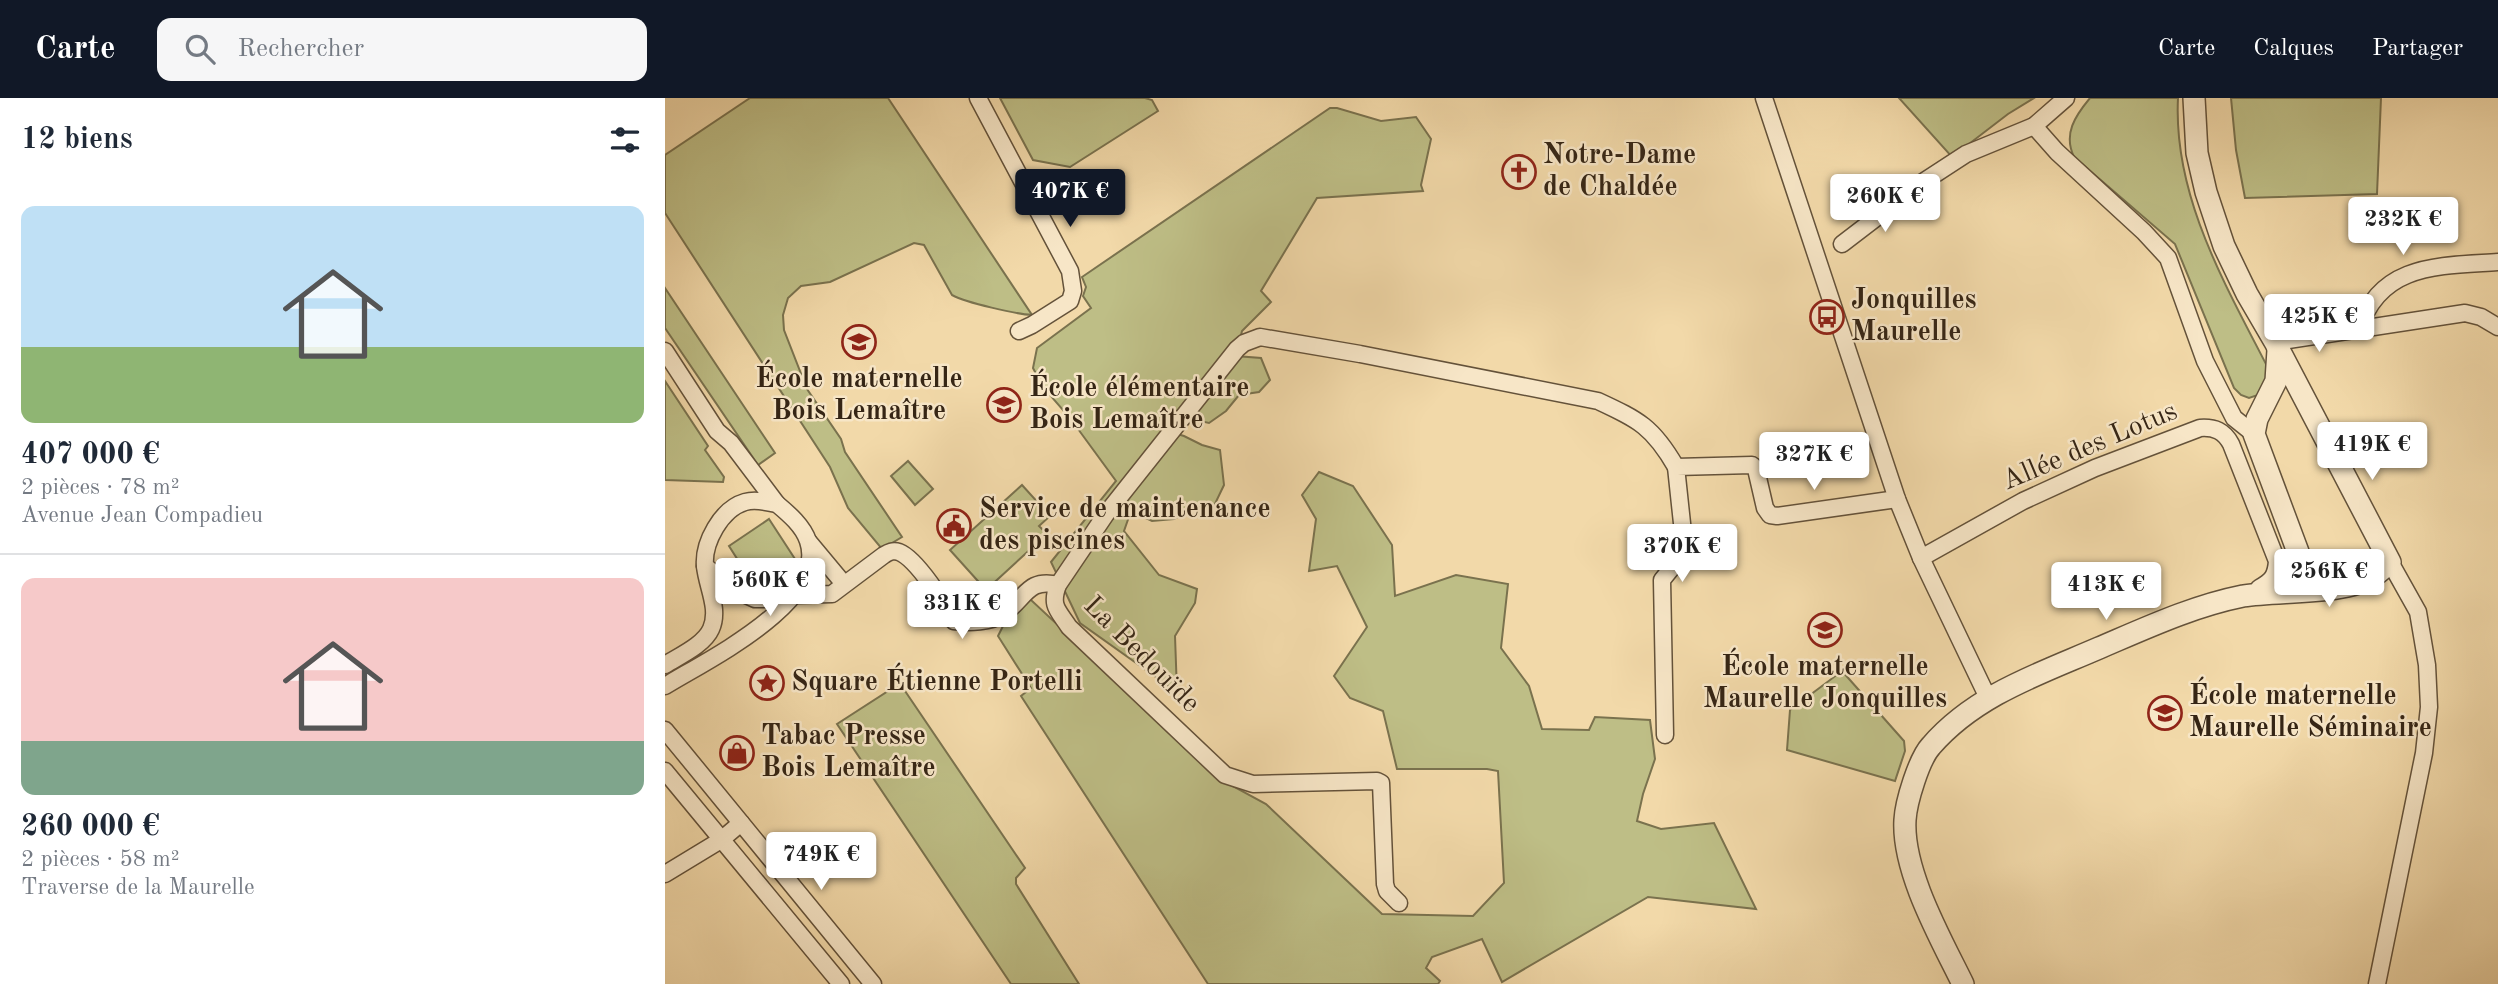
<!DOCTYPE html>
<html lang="fr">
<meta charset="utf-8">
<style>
:root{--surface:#fff;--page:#f6f6f7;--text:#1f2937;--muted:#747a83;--line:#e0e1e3;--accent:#111827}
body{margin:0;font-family:"Old Standard TT",serif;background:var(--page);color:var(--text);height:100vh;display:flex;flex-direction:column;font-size:26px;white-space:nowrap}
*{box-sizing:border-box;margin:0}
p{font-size:23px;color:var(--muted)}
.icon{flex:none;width:38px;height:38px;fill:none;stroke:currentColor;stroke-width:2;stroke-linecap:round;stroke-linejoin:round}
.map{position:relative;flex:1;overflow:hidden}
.side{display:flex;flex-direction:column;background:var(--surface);width:665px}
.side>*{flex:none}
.price{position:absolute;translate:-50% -60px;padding:0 16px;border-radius:7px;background:#fff;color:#222;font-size:23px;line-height:46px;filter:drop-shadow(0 2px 4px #0008)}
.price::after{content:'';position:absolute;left:50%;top:42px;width:21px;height:16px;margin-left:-10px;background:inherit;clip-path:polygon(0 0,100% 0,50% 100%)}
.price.selected{background:var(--accent);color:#fff}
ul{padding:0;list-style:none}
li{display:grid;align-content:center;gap:14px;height:371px;padding:0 21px}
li+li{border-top:2px solid var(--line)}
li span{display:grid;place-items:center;height:217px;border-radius:14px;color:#555}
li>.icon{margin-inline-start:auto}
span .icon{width:126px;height:126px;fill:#fffc;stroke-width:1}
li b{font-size:30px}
h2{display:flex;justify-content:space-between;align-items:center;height:84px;padding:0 21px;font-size:30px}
header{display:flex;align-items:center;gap:42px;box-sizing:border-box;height:98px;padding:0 35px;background:var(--accent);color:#fff}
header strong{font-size:33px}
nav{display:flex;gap:38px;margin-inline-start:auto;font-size:24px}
.search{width:490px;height:63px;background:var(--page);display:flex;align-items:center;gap:18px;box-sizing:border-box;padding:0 24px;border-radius:14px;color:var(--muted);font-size:26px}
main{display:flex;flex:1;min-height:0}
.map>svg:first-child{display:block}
.green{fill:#bebe86;stroke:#7a724e;stroke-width:2}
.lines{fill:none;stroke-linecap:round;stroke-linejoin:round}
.minor-casing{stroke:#64523a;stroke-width:19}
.tertiary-casing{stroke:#64523a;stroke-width:24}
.minor{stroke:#f7e6c7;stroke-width:16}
.tertiary{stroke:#f7e6c7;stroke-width:21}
.labels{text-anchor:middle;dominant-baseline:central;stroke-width:5;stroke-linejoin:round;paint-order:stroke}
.poi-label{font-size:28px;font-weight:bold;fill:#352515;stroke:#f7e6c7;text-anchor:start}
.street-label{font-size:28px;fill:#352515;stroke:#f7e6c7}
</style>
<header>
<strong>Carte</strong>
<div class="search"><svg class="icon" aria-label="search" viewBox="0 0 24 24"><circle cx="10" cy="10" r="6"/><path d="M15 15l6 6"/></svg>Rechercher</div>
<nav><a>Carte</a><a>Calques</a><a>Partager</a></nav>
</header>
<main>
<section class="side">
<h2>12 biens<svg class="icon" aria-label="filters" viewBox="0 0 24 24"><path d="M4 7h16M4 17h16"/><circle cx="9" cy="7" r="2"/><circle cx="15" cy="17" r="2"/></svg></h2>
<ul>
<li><span style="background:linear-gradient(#bfe0f5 65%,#8fb573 0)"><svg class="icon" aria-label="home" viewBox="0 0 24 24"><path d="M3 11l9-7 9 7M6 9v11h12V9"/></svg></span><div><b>407 000 €</b><p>2 pièces · 78 m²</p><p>Avenue Jean Compadieu</p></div></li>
<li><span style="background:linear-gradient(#f6c9c9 75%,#7fa58c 0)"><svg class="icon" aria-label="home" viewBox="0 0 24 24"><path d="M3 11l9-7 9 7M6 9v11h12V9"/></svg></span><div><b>260 000 €</b><p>2 pièces · 58 m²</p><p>Traverse de la Maurelle</p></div></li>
</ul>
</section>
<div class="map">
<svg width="1833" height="886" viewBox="0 0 1833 886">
<rect width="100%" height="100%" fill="#f2d9a9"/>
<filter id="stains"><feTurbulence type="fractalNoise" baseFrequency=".00286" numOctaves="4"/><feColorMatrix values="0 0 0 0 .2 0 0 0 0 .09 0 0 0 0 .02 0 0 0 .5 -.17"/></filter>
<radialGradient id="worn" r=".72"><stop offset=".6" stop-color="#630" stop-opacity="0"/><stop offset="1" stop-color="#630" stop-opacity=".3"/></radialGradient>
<!-- green -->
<g class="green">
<path d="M 85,0 L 223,0 L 367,217 C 351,216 302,205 287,197 L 259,147 L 249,145 L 165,184 L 136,188 L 123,200 L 118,217 L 119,232 L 142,291 L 176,341 L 180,354 L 237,439 L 217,451 L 183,410 L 165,369 L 0,115 L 0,57 Z"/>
<polygon points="335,0 480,0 487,2 493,13 405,69 368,62"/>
<polygon points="1234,0 1369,0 1343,16 1287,59"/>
<path d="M 1425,0 L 1513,0 C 1508,98 1560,186 1603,270 L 1604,282 L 1593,297 L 1584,300 L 1576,297 L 1569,290 L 1510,146 L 1409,59 C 1398,36 1410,18 1425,0 Z"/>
<polygon points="1566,0 1716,0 1712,96 1580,100 1571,52"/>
<polygon points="665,10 672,10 716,23 751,19 766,41 756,87 758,93 652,100 596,193 606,204 577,233 571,258 596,260 605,282 594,294 574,297 561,313 544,325 508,317 495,331 519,338 537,347 555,352 559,387 548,410 530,409 509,421 487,423 466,413 459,433 494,477 532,491 530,505 510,538 512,594 415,525 386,464 451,383 405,320 378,289 368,270 372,250 426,210 418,198 421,189 417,179"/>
<polygon points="0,190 110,355 93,367 0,230"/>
<polygon points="0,283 43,348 40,352 59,379 58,384 0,382"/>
<polygon points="243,363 268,391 250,407 226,378"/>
<polygon points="654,374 688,388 727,447 730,498 791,477 843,486 836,550 864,588 877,631 924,632 930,619 985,622 990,661 978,696 972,723 996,731 1049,725 1091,811 983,799 837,884 817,841 767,859 761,870 775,883 773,886 543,886 356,598 366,590 333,538 341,522 365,501 562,685 601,706 717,816 808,818 839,785 833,673 822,671 732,671 718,613 685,600 669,578 702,529 672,468 644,473 651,421 637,397"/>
<polygon points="357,387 385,418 374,428 382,436 321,492 285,452"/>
<polygon points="104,421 130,461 90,489 64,448"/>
<polygon points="1177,573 1239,643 1240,653 1230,683 1122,652 1125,612"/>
<polygon points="231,588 240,593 360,770 351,780 351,786 414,886 346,886 172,626"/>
</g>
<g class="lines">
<!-- minor casing -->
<g class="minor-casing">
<g id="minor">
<polyline points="313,0 405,173 408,193 405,203 367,227 354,233"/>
<polyline points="1099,0 1232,401 1256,460 1323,600"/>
<polyline points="1369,28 1392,54 1479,134 1503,160 1540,263 1569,320 1589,336"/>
<polyline points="1177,146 1258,84 1301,56 1369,28 1401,0"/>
<path d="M 1694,232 C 1714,165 1775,168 1833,164"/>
<polyline points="1610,244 1800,215 1816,219 1833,229"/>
<polyline points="0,253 52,333 66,345 112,406"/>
<polyline points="144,444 179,486"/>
<path d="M 1256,460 L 1358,403 L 1430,370 L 1535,330 C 1550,329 1559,333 1566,346 L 1612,463 C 1611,478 1607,483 1594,490"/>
<path d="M 40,468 L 68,491 L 90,501 L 110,501 L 129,497 L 167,496 L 219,457 C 224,454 228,452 234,454 C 252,461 280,506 289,523 C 304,525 326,524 338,516 C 360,502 362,479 393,487"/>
<path d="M 0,567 C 14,558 39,547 46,531 C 55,511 42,489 40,468 C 38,445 56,411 80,404 C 90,401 103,404 112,406 C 124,416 138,428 143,443 C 164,504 40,563 0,588"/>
<polyline points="0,632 208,886"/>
<polyline points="1000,637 997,482 1018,456 1019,444 1011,369 1087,367 1091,371 1100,410 1105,417 1112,418 1232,401"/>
<polyline points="0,673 176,886"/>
<polyline points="0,776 56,742 76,725"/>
<path d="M 734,805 L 722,793 L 720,786 L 716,685 L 712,683 L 588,686 L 560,677 L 404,529 C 393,512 385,508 393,487 L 441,416 L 572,251 L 579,245 L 595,239 L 695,256 L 933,303 C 974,322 988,329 1011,369"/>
<polyline points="1712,886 1759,655 1764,609 1762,567 1753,514 1725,464"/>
</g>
</g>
<!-- tertiary casing -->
<g class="tertiary-casing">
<g id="tertiary">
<path d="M 1604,491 C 1627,484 1634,479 1633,454 L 1589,336 L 1592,321 L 1611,283 L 1613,252"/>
<path d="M 1298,886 C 1276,841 1237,773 1240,722 C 1241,704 1254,661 1266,648 C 1310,597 1374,576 1434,550 C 1481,530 1528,508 1578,498 C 1614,492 1680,497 1709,478 C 1714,474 1720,469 1725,464 L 1610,244 L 1582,196 L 1559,148 L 1541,94 L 1532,55 L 1529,0"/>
</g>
</g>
<!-- minor -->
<use href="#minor" class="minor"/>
<!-- tertiary -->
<use href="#tertiary" class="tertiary"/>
</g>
<!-- icons -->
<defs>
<g id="church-ring" transform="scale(1.75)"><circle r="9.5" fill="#f7e6c7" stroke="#8f2418" stroke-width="1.5"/><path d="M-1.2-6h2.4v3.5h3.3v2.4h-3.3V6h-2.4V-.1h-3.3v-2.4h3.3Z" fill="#8f2418"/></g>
<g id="bus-ring" transform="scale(1.75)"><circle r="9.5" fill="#f7e6c7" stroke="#8f2418" stroke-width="1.5"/><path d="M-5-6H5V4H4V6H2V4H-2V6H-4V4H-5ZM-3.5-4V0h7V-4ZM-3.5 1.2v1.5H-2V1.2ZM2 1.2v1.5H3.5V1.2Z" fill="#8f2418"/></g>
<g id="school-ring" transform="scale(1.75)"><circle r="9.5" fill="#f7e6c7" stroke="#8f2418" stroke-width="1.5"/><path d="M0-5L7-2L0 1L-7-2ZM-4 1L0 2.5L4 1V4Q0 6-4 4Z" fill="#8f2418"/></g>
<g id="civic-ring" transform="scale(1.75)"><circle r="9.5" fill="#f7e6c7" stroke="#8f2418" stroke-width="1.5"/><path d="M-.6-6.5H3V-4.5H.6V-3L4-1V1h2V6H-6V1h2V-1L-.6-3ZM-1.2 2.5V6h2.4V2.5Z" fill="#8f2418"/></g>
<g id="sight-ring" transform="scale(1.75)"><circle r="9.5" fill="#f7e6c7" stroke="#8f2418" stroke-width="1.5"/><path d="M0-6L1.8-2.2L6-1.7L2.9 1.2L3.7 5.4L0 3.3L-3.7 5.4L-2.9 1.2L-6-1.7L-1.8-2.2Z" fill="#8f2418"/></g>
<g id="shop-ring" transform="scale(1.75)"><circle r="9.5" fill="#f7e6c7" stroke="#8f2418" stroke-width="1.5"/><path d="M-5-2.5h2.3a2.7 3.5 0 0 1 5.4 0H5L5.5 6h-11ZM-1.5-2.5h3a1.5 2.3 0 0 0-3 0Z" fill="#8f2418"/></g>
</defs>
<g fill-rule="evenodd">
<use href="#church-ring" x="854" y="74"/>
<use href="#bus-ring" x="1162" y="219"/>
<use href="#school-ring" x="194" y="244"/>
<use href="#school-ring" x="339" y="307"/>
<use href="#civic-ring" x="289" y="428"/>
<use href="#school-ring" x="1160" y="532"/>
<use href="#sight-ring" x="102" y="585"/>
<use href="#school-ring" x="1500" y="615"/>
<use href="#shop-ring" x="72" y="655"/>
</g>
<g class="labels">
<!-- poi labels -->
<g class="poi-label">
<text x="878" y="58">Notre-Dame<tspan x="878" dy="32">de Chaldée</tspan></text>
<text x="1186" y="203">Jonquilles<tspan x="1186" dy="32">Maurelle</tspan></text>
<text x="194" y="282" text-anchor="middle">École maternelle<tspan x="194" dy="32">Bois Lemaître</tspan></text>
<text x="364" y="291">École élémentaire<tspan x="364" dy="32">Bois Lemaître</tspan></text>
<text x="314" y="412">Service de maintenance<tspan x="314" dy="32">des piscines</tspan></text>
<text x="1160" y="570" text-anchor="middle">École maternelle<tspan x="1160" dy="32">Maurelle Jonquilles</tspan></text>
<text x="126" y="585">Square Étienne Portelli</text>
<text x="1524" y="599">École maternelle<tspan x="1524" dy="32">Maurelle Séminaire</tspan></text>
<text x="96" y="639">Tabac Presse<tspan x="96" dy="32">Bois Lemaître</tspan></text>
</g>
<!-- street labels -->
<g class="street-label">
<text transform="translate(1425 349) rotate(-23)">Allée des Lotus</text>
<text transform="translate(476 557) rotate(45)">La Bedouïde</text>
</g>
</g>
<rect width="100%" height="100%" filter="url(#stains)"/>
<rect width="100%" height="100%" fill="url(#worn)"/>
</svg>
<b class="price selected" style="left:405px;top:131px">407K €</b>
<b class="price" style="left:1220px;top:136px">260K €</b>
<b class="price" style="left:1738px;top:159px">232K €</b>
<b class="price" style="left:1654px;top:256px">425K €</b>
<b class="price" style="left:1707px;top:384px">419K €</b>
<b class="price" style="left:1149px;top:394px">327K €</b>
<b class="price" style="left:1017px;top:486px">370K €</b>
<b class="price" style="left:1664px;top:511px">256K €</b>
<b class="price" style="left:105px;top:520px">560K €</b>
<b class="price" style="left:1441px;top:524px">413K €</b>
<b class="price" style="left:297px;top:543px">331K €</b>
<b class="price" style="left:156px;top:794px">749K €</b>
</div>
</main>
